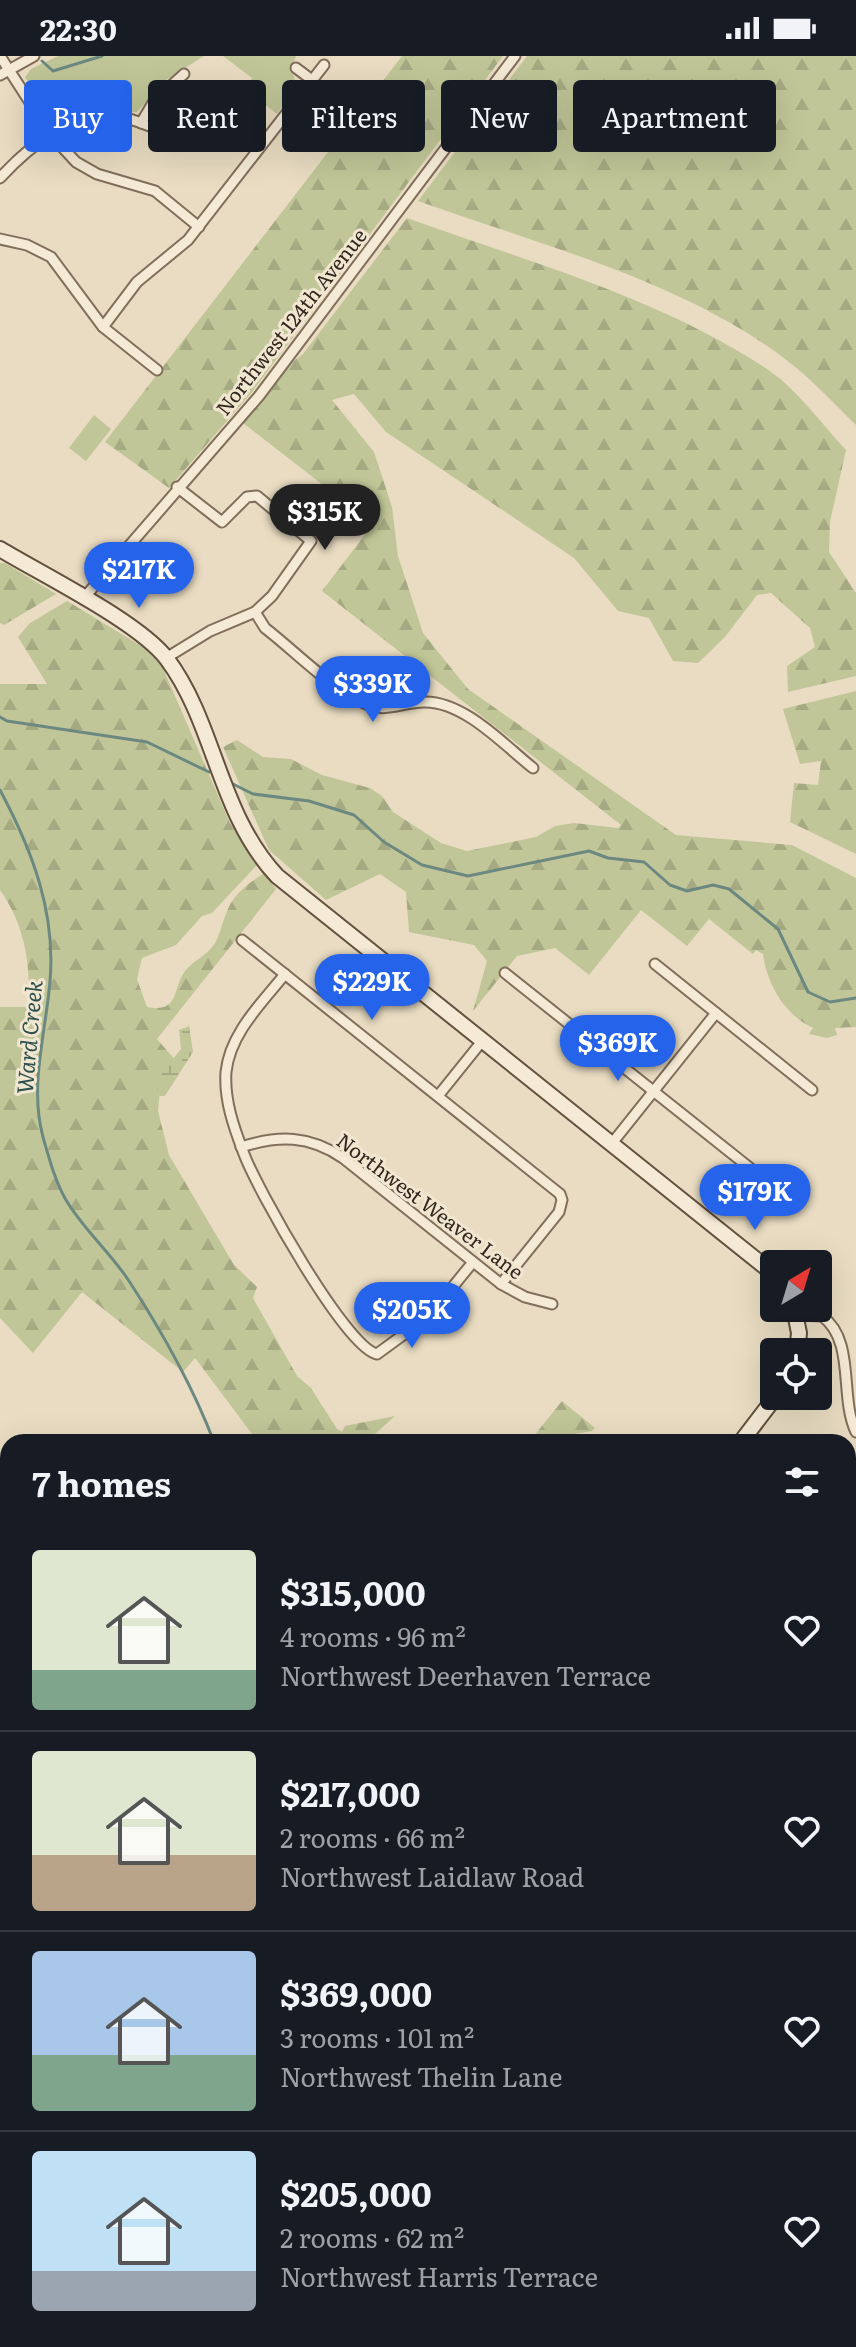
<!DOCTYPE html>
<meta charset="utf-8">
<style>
:root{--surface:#171b24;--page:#20242c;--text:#f1f3f6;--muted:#9ea1a6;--line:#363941;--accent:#2563eb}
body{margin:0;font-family:Literata,serif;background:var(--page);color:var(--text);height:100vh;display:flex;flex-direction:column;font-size:30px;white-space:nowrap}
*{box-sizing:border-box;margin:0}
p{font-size:26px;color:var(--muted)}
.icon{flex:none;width:44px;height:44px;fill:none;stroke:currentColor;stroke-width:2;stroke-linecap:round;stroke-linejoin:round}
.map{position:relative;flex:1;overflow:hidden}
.sheet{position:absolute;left:0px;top:1378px;width:856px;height:914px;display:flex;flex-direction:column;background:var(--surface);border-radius:24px 24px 0 0;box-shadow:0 8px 32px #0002}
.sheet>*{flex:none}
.guide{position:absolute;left:24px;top:24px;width:808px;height:72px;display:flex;gap:16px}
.needle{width:52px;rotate:38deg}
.tools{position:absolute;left:760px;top:1194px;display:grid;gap:16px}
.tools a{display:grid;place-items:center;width:72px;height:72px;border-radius:8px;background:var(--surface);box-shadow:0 8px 32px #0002;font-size:40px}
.price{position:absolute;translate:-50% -68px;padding:0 18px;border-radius:28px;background:var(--accent);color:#fff;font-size:26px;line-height:52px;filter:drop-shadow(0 2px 4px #0008)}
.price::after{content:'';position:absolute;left:50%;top:48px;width:24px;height:18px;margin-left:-12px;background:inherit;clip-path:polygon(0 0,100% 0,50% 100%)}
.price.selected{background:#222;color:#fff}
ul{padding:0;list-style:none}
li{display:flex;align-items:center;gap:24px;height:200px;padding:0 32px}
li+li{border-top:2px solid var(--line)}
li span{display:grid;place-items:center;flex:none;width:224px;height:160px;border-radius:8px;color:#555}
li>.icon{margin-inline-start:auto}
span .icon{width:96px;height:96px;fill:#fffc;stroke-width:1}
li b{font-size:34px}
h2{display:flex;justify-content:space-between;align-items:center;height:96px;padding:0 32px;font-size:34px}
.chip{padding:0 28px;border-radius:8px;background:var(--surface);box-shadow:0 8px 32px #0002;font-size:28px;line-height:72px}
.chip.selected{background:var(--accent);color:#fff}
.status{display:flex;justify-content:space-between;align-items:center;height:56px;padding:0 40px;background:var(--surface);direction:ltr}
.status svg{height:22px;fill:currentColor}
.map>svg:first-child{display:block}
.green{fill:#c1c698}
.forest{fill:url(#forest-firs)}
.wetland{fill:url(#wetland-marsh)}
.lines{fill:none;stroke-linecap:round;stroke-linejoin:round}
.stream{stroke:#6c8981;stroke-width:3}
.street-casing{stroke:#816e5b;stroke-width:13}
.secondary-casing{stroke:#63503f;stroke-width:18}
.street{stroke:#f5ead5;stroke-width:9}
.secondary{stroke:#f5ead5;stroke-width:14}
.labels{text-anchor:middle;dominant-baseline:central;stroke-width:6;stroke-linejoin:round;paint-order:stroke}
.street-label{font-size:20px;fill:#32271e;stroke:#f1e7d1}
.water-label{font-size:22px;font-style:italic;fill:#2f514e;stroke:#f1e7d1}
</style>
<div class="status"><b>22:30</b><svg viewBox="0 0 49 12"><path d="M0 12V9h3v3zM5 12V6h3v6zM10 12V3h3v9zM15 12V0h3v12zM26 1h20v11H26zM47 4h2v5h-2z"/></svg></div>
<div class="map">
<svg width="856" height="2291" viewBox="0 0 856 2291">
<defs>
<pattern id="forest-firs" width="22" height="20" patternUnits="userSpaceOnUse" patternTransform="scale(2)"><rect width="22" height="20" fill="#c1c698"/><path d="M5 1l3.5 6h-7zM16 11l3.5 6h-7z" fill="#a6aa83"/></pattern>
<pattern id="wetland-marsh" width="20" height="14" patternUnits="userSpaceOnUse" patternTransform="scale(2)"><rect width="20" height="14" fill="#c1c698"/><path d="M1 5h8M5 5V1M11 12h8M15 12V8" fill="none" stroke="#a6aa83"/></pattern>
</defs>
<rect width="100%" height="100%" fill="#e9dcc2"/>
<!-- green -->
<g class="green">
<polygon points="58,0 204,0 166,24 137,56 100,54 62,67 53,65 25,21 31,13"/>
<path d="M 223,0 L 296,0 L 291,14 C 302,33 288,42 277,58 L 245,33 L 252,22 Z"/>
<polygon points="94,359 111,373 86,405 69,392"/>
</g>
<!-- forest -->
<g class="forest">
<polygon points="402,0 503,0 252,336 169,432 105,386"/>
<path d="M 527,0 L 856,0 L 856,369 C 833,347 811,322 785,303 C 683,225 538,188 418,145 Z"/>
<path d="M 407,162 C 529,206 661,242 770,315 C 798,335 823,369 846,394 L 830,466 L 829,496 L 856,537 L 856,620 L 788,636 L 787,610 L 815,591 L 810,572 L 771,537 L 757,539 L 725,581 L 698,607 L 673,605 L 649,562 L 618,555 L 574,502 L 386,376 L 354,338 L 332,344 L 374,396 L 392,451 L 398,500 L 423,577 L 468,633 L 676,779 L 792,789 L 856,822 L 856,971 L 835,972 L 837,979 L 827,982 L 809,978 L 813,972 C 785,959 767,928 763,898 L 756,894 L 753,898 L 709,863 L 687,890 L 641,854 L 589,919 L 555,892 L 517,900 L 473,955 L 487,905 L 474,889 L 409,876 L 406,836 L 380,818 L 326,844 L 269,794 L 223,691 L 237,684 L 263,701 L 291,703 L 322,719 L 370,732 L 382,740 L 393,756 L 441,787 L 467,795 L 536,781 L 555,770 L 574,767 L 618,772 L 621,769 L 322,535 L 373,468 L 243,367 L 291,307 L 303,298 Z"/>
<polygon points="0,507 5,507 56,538 4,569 0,567"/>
<path d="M 67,545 L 143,591 L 162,610 L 230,767 L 257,809 L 212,857 L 202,860 L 176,889 L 142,902 L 137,923 L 147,951 C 178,957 173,935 183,918 C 190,906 207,900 215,887 C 220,879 222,867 226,858 C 232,839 248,828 264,817 L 276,833 L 157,983 L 176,1005 L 160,1034 L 158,1055 L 169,1099 L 234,1209 L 257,1231 L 253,1242 L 297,1320 L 311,1332 L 337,1373 L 342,1376 L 345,1370 L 395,1360 L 366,1386 L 258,1386 L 195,1302 L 183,1316 L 82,1236 L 33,1297 L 0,1262 L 0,951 L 29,951 C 30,908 26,871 0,834 L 0,628 L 47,628 L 18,581 L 30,567 Z"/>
<polygon points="856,635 856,798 790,766 794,727 818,729 821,705 800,708 783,653"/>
<polygon points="562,1345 595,1372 592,1375 529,1386"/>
<polygon points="8,2039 8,2162 0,2172 0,2049"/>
</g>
<!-- wetland -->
<polygon class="wetland" points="189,970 193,996 165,1040 157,1040 159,1020 181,993 179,974"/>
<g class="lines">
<!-- stream -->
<g class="stream">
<polyline points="42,5 53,15 102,0"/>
<polyline points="0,661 7,665 147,686 209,716"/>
<polyline points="231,727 253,738 309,745 354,759 384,786 422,809 468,820 589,795 608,802 644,806 670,829 687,835 713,829 729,833 778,873 808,936 830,946 856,942"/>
<path d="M 0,734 C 32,794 56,856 50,925 C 46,976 29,1030 43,1081 C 49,1102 55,1125 66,1144 C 83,1173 111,1197 129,1225 C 161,1274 193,1331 214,1386"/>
<polyline points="848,1780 856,1783"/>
<polyline points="848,1914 856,1918"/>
<polyline points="763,2284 769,2291"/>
</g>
<!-- street casing -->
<g class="street-casing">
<g id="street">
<polyline points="0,0 51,79 76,106 97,118 155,135 199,171"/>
<polyline points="296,12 312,24"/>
<polyline points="0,19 34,0"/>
<polyline points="141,67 154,45 184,18"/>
<path d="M 0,122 C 30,89 77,51 126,62 C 142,66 158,74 174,80"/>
<polyline points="0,183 27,189 51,201 103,271 157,314"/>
<polyline points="103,271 137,226 188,184 324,9"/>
<polyline points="83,543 259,340 515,0"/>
<path d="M 255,556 L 265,572 C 296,596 328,630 364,647 C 385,658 402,646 424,646 C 464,645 504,689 533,712"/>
<polyline points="166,602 210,575 255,556 272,540 311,485 257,440 247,441 222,466 177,431"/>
<polyline points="242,884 560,1138 562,1144 559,1156 501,1228"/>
<polyline points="655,908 812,1034"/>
<polyline points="505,917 750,1112"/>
<path d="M 285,918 C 262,947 230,977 226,1016 C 224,1044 234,1072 244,1098 C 257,1133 346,1292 377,1298 L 429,1260 L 473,1206"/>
<polyline points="438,1040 483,984"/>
<polyline points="613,1086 716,957"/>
<path d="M 241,1091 C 279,1079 309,1079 343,1102 L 501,1228 L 525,1241 L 552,1248"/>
<path d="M 797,1259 L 822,1260 C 856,1285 839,1341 856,1376"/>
<polyline points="0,1458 8,1465"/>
<polyline points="0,1517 8,1507"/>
<polyline points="0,1913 8,1902"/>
<polyline points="7,2165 8,2166"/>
<polyline points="158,2284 176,2291"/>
<polyline points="151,2291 155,2284"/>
<polyline points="217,2291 242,2284"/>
</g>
</g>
<!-- secondary casing -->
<g class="secondary-casing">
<g id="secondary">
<path d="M 0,493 C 43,519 139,566 167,603 C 216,669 218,757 277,820 L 774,1218"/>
<polyline points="794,1252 799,1277 797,1296"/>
<polyline points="741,1386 776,1340"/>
<polyline points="0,1892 8,1898"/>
<polyline points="848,2161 856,2165"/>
<polyline points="326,2284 328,2291"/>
</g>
</g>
<!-- street -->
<use href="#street" class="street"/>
<!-- secondary -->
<use href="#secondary" class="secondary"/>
</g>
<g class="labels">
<!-- street labels -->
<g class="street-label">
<text transform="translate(290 265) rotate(-52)">Northwest 124th Avenue</text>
<text transform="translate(431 1149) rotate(37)">Northwest Weaver Lane</text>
</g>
<!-- water labels -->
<g class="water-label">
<text transform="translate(28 981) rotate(-85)">Ward Creek</text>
</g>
</g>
</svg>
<div class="tools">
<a><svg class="needle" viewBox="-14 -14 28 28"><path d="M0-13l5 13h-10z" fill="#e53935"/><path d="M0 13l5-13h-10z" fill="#9ea1a6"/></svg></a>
<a><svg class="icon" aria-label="locate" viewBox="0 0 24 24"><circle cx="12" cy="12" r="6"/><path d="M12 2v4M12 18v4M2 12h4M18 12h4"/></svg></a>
</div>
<b class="price selected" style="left:325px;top:496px">$315K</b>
<b class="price" style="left:139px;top:554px">$217K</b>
<b class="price" style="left:373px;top:668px">$339K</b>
<b class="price" style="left:372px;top:966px">$229K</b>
<b class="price" style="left:618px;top:1027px">$369K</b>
<b class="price" style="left:755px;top:1176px">$179K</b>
<b class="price" style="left:412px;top:1294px">$205K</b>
<div class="guide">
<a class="chip selected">Buy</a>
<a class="chip">Rent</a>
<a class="chip">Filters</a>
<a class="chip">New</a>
<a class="chip">Apartment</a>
</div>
<section class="sheet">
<h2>7 homes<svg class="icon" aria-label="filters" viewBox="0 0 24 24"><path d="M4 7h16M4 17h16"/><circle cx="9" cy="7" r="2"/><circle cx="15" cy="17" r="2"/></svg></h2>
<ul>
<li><span style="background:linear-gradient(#dfe7d0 75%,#7fa58c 0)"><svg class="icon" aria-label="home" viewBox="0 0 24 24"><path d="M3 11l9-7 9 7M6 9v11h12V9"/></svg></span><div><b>$315,000</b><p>4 rooms · 96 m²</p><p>Northwest Deerhaven Terrace</p></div><svg class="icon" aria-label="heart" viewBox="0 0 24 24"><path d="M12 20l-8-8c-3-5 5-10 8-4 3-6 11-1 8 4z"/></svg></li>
<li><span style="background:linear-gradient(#dfe7d0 65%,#b9a48a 0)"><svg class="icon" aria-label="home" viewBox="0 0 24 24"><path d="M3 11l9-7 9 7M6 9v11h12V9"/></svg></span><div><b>$217,000</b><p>2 rooms · 66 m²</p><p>Northwest Laidlaw Road</p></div><svg class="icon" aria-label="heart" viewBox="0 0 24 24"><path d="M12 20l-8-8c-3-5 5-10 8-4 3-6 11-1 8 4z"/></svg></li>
<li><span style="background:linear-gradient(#a9c7e8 65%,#7fa58c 0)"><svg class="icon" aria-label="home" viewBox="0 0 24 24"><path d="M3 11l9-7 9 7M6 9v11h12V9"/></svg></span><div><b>$369,000</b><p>3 rooms · 101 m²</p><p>Northwest Thelin Lane</p></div><svg class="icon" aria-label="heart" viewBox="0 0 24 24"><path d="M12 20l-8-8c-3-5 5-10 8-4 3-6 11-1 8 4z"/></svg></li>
<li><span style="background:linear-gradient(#bfe0f5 75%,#9aa5b1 0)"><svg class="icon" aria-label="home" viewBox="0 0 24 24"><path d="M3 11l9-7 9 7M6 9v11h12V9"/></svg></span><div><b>$205,000</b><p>2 rooms · 62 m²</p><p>Northwest Harris Terrace</p></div><svg class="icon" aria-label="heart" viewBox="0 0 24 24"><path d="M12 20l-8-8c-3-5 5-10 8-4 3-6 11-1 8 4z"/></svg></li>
</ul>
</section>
</div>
